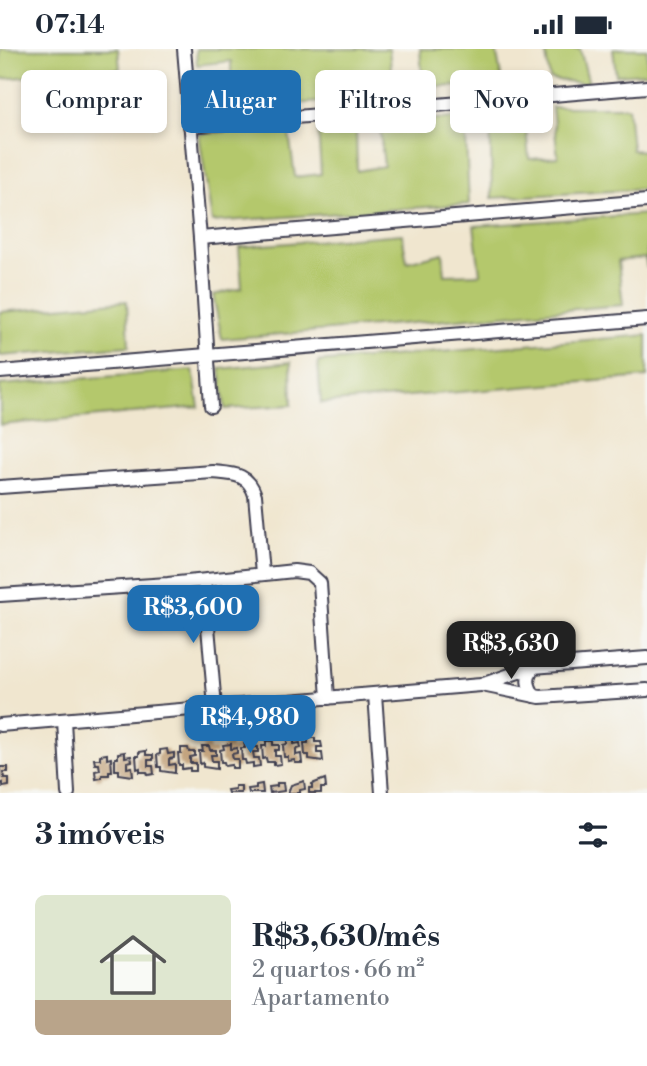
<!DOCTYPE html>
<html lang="pt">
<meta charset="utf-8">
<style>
:root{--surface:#fff;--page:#f6f6f7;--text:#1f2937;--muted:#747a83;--line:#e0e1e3;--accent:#1f6fb2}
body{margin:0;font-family:"Libre Bodoni",serif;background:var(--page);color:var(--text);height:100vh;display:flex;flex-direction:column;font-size:26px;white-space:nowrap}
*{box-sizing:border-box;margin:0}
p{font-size:23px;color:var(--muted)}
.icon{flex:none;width:38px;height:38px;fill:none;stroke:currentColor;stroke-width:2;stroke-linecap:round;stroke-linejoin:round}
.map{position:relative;height:744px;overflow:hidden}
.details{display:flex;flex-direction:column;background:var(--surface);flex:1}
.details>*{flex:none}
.top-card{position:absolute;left:21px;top:21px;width:606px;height:63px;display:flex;gap:14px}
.price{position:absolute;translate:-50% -60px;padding:0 16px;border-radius:14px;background:var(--accent);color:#fff;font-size:23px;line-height:46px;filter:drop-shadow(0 2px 4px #0008)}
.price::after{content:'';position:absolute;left:50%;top:42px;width:21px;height:16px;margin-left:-10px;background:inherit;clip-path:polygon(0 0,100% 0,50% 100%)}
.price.current{background:#222;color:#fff}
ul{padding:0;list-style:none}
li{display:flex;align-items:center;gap:21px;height:175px;padding:0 35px}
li+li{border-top:2px solid var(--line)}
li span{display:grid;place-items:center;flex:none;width:196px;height:140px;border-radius:10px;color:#555}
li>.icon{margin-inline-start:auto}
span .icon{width:84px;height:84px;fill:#fffc;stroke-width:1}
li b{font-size:30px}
h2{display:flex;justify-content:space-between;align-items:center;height:84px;padding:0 35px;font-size:30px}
.chip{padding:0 24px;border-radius:10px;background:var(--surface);box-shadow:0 4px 10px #0003;font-size:24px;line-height:63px}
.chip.current{background:var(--accent);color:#fff}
.status{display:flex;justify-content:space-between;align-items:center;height:49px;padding:0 35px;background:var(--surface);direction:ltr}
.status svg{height:19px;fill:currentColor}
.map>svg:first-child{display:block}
.grass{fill:#b4c86c;stroke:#6b7554;stroke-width:2}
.building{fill:#c3a47f}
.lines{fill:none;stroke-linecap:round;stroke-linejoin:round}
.street-casing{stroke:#413f51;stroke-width:16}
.street{stroke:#fff;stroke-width:12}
</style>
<div class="status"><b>07:14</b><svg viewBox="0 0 49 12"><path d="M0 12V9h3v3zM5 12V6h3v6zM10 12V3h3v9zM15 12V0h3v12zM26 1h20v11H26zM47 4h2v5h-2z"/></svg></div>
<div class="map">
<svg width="647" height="744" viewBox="0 0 647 744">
<rect width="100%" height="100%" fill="#f6f6f2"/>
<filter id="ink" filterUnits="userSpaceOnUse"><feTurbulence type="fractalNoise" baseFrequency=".0143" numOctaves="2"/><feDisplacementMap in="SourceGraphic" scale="14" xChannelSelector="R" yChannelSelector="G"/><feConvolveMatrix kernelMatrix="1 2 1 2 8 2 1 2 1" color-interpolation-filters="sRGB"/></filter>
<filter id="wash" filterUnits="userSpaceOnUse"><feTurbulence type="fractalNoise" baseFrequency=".00686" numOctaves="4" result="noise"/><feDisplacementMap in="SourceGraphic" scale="28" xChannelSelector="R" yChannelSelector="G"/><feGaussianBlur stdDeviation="1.57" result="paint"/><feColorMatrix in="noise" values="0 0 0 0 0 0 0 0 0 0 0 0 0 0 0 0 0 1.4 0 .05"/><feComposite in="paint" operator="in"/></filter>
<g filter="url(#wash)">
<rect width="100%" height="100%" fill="#f0e6cf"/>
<!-- grass -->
<g class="grass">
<polygon points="0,0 118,0 120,20 0,30"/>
<polygon points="196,0 389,0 394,48 231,59 231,12 197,16"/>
<polygon points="420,0 496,0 503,38 423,37"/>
<polygon points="545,0 580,0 589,35 550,30"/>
<polygon points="613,0 647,0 647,24 616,26"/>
<polygon points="552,58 628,58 632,101 647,102 647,140 492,149 490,61 524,59 529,110 558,108"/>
<polygon points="465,69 469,155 212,173 199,85 288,77 295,128 321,125 318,78 356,77 357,122 384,117 379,72"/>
<polygon points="647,165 647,219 645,209 618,212 623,256 222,290 213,246 242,239 239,198 402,185 407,213 443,204 445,226 480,225 474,177"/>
<polygon points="127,252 129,297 0,307 0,263"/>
<polygon points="647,286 647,328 321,354 318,313"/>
<polygon points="291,313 292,356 225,360 220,320"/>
<polygon points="193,321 199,358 0,376 0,336"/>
</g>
<g id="blocks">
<!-- building -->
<g class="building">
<polygon points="308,689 315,689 315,693 321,693 322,698 317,698 317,704 322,704 323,712 309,710 309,706 305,706 304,694 308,694"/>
<polygon points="294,690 294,695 300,694 301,699 296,700 296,706 301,705 302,714 295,714 295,711 288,712 288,708 284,708 283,696 287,695 287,691"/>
<polygon points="266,692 273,692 273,696 279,696 279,701 275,701 275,707 280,707 281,715 274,716 274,713 267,713 266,709 263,710 262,697 266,697"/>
<polygon points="244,694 252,694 252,698 258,698 258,703 253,703 254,709 259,709 260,717 253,718 253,714 246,715 245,711 242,711 241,699 245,699"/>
<polygon points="231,695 231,700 237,699 237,704 232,705 233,710 238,710 238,719 232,719 232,716 225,717 224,713 221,713 220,701 224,700 223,696"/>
<polygon points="202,697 209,697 210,701 216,701 216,706 211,706 212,712 217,712 217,720 203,718 203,714 200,715 199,702 203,702"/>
<polygon points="181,699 188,699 189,703 195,703 195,707 190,708 190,714 196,714 196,722 190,722 190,719 182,720 182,716 179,716 178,704 181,704"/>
<polygon points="167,700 168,705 174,704 174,709 169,710 169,716 175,715 175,724 161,722 161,718 158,718 157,706 160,705 160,701"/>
<polygon points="146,702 146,706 153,706 153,711 148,711 148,717 153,717 154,725 148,726 147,723 140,723 140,719 137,720 136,707 139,707 139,703"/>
<polygon points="125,703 125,708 131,707 132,712 127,713 127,719 132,718 133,727 119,725 119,721 115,721 115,709 118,709 118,704"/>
<polygon points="107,705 107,710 111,709 112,722 109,722 109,726 102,726 102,729 96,730 95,722 100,721 99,715 95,715 94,710 100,710 100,706"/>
<polygon points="0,718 8,718 8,723 3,723 4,729 9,729 9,737 3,738 3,734 0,735"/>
<polygon points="325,730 326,739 321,739 321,744 309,744 309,739 312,739 312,735"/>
<polygon points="304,732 305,740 300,741 300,744 288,744 291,736"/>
<polygon points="277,734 283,734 284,742 270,744 269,738 277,737"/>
<polygon points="262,735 263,744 249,744 248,740 256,739 256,736"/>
<polygon points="235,737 241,737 241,744 228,744 227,741 235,740"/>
</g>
</g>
</g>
<g filter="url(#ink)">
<use href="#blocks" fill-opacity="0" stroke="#413f51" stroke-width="2"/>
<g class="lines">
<!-- street casing -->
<g class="street-casing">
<g id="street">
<polyline points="184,0 200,189 211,357"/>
<polyline points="190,77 647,38"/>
<polyline points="200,189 647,152"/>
<polyline points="0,323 647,270"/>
<path d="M 0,438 L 213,423 C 233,425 248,424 255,446 L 262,524"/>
<polyline points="204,532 215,658"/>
<polyline points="0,546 168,535 294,522 309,524 320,534 328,649"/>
<path d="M 533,618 C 526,630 527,635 534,647"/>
<polyline points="482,636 540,648 647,641"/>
<polyline points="375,645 382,744"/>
<polyline points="64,671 68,744"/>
<polyline points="0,676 481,636 533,618 647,609"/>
</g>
</g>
<!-- street -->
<use href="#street" class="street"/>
</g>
</g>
</svg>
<b class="price" style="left:193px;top:596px">R$3,600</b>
<b class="price current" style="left:511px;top:632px">R$3,630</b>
<b class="price" style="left:250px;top:706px">R$4,980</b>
<div class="top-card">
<a class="chip">Comprar</a>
<a class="chip current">Alugar</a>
<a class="chip">Filtros</a>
<a class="chip">Novo</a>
</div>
</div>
<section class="details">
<h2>3 imóveis<svg class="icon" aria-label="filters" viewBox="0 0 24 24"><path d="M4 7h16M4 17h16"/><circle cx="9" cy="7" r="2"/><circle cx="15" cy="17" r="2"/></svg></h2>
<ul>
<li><span style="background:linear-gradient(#dfe7d0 75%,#b9a48a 0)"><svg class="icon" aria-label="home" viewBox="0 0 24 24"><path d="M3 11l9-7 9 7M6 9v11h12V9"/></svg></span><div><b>R$3,630/mês</b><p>2 quartos · 66 m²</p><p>Apartamento</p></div></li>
</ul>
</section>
